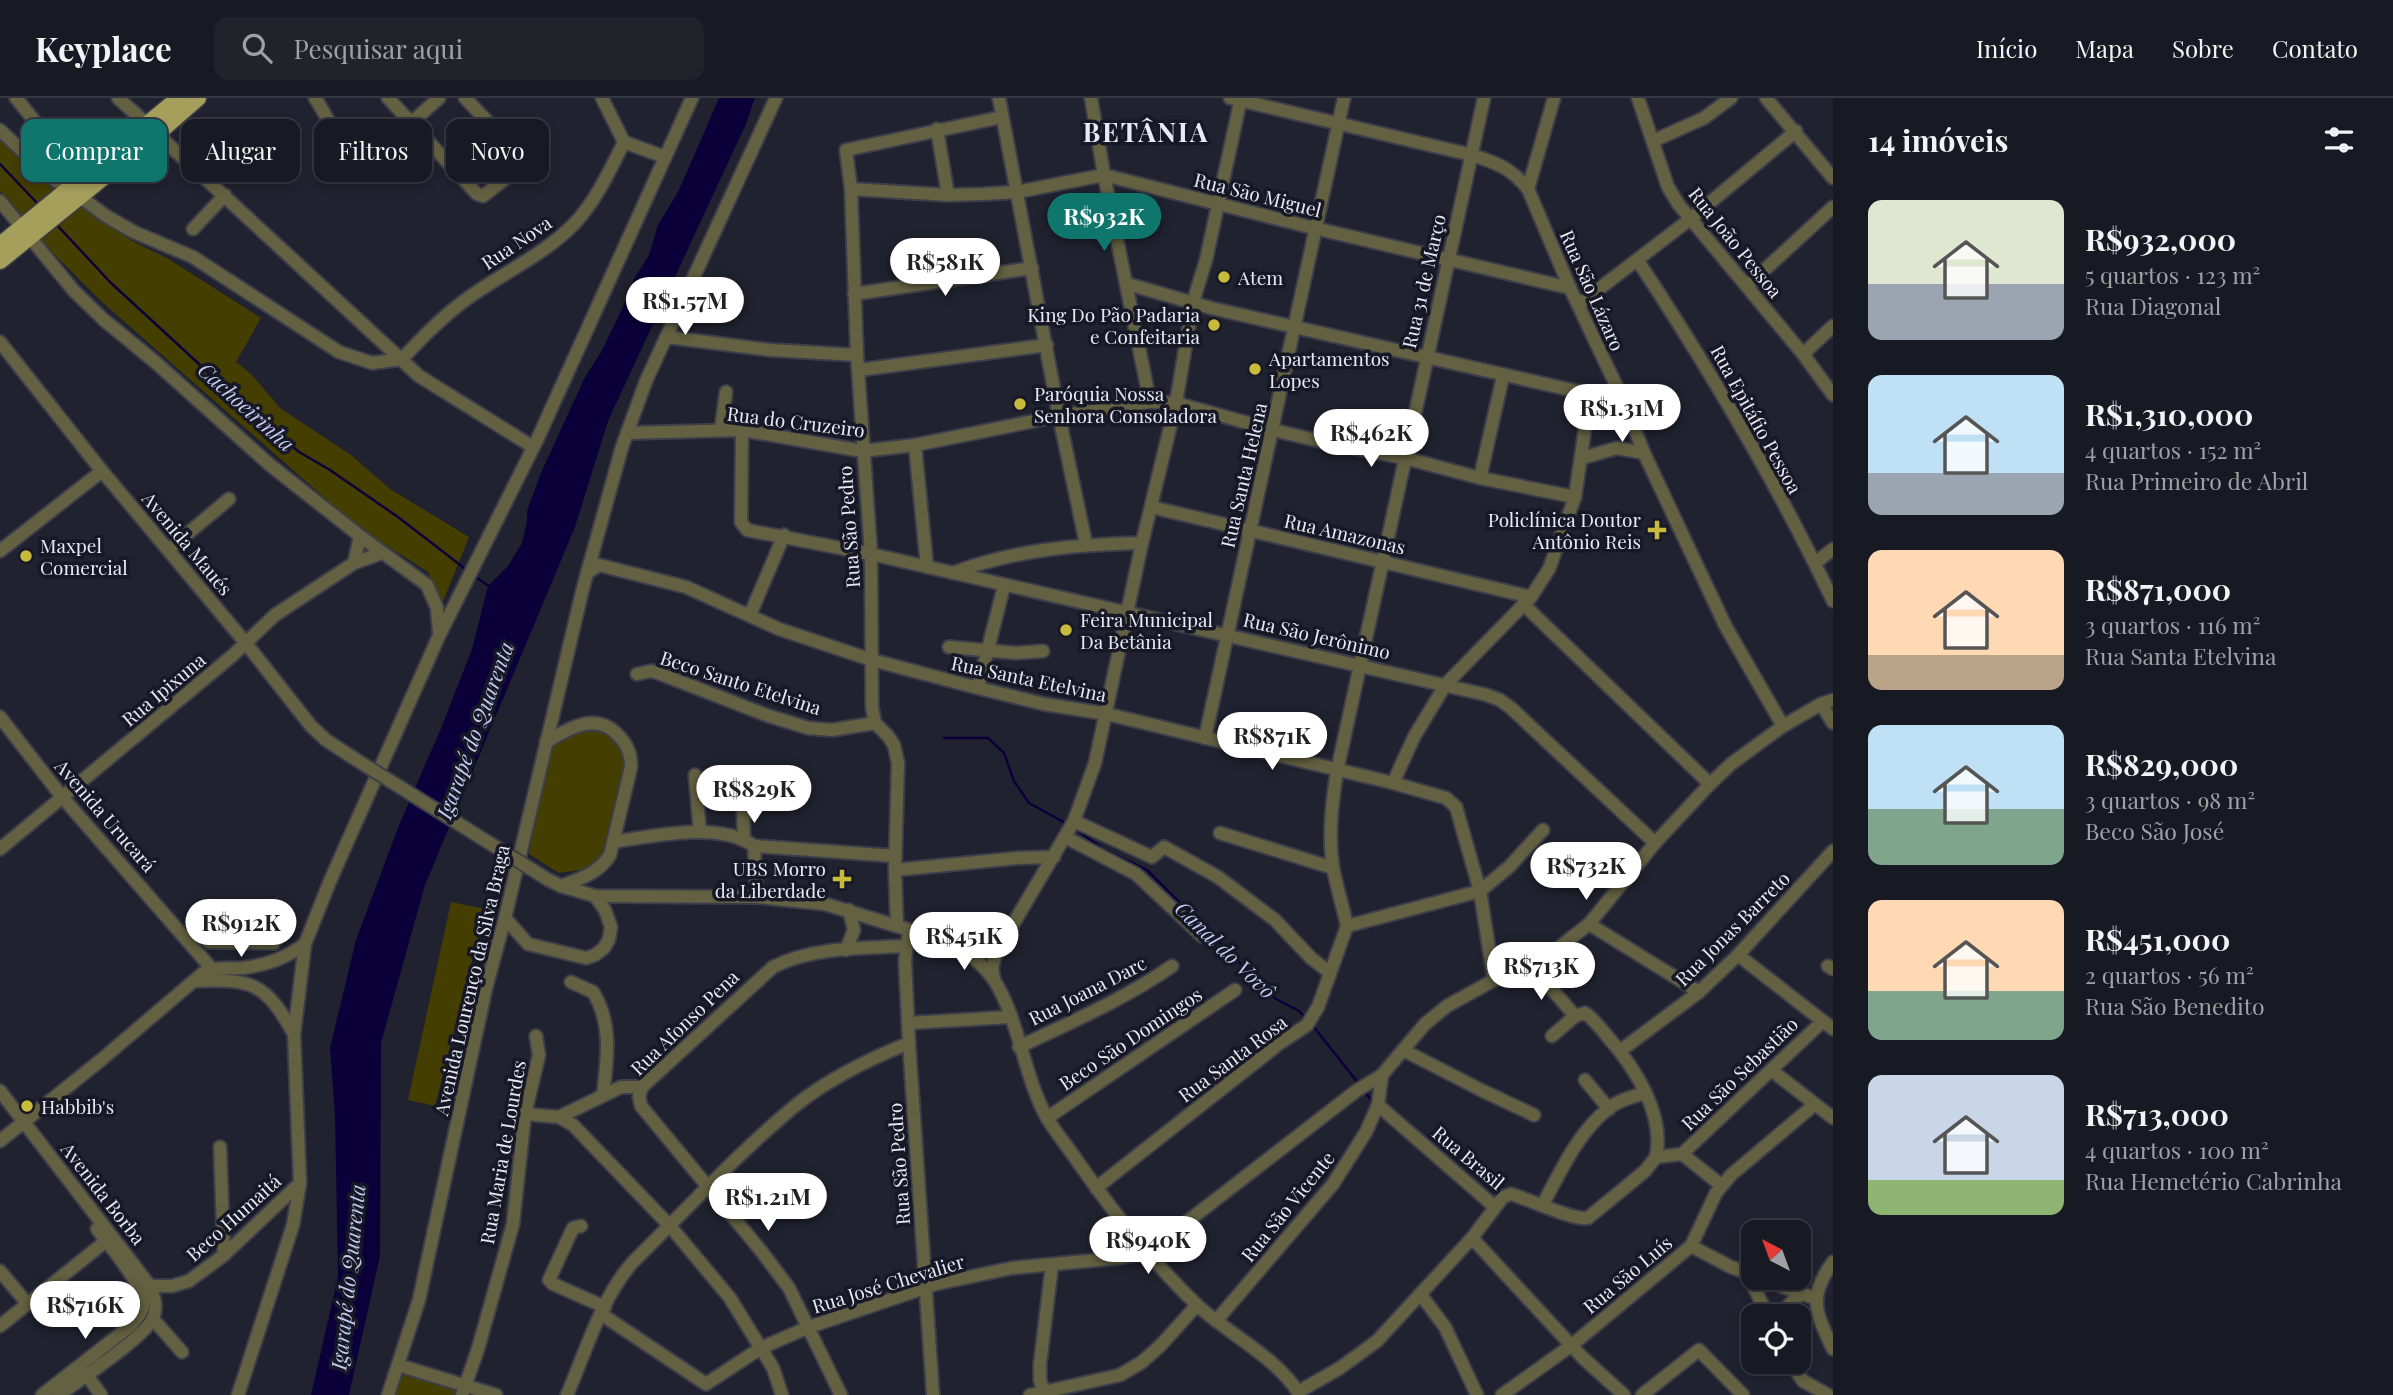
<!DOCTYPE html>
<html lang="pt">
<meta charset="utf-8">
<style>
:root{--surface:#181a23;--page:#21232b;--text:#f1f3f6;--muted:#9fa1a6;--line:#363841;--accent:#0f766e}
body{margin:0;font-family:"Playfair Display",serif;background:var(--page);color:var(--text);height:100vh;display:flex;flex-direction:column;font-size:26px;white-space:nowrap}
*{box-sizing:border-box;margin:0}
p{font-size:23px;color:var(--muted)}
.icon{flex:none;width:38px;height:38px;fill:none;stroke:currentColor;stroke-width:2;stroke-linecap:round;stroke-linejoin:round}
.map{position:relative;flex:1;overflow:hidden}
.panel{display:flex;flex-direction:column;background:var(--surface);width:560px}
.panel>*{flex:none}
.banner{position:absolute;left:21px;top:21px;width:665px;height:63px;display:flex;gap:14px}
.needle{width:46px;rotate:319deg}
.tools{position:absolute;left:1741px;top:1122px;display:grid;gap:14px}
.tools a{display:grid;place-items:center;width:70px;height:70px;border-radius:14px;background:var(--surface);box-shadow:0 4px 10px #0003,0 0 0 2px var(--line);font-size:35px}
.price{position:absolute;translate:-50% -60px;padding:0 16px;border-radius:24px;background:#fff;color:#222;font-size:23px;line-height:46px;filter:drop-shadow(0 2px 4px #0008)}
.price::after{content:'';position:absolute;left:50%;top:42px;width:21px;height:16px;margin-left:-10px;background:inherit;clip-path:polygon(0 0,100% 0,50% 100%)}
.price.on{background:var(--accent);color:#fff}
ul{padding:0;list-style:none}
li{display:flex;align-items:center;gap:21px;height:175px;padding:0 35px}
li span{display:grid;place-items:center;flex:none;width:196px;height:140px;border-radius:14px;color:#555}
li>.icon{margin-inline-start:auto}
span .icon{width:84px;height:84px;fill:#fffc;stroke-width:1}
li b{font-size:30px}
h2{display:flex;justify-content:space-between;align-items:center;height:84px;padding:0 35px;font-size:30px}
.chip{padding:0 24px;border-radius:14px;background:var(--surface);box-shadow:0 4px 10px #0003,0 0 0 2px var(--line);font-size:24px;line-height:63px}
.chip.on{background:var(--accent);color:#fff}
header{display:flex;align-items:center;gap:42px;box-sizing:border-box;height:98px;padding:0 35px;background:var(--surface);border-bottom:2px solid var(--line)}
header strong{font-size:33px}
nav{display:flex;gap:38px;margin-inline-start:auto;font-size:24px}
.search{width:490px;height:63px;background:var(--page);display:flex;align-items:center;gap:18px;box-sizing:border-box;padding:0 24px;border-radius:14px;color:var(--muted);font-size:26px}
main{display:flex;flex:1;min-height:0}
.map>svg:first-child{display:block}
.green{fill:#443e00}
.water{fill:#0c003b}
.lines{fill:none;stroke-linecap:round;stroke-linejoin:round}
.stream{stroke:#0c003b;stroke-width:2.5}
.minor-casing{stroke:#3c3e4a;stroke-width:16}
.major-casing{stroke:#3c3e4a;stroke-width:19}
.minor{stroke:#646142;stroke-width:12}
.major{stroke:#a69f5c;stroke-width:16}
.minor-bridge-casing{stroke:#3c3e4a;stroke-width:16;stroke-linecap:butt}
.minor-bridge{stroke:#646142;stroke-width:12}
.poi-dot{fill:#c8bb3b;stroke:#171826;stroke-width:2.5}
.labels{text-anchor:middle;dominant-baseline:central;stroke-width:7;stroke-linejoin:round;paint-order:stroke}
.street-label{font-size:19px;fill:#e7e9f3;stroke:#171826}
.poi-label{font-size:19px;fill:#e7e9f3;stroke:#171826;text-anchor:start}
.water-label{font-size:21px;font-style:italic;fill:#c3c9ef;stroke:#171826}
.district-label{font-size:26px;font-weight:bold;letter-spacing:2px;fill:#e7e9f3;stroke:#171826}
</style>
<header>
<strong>Keyplace</strong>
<div class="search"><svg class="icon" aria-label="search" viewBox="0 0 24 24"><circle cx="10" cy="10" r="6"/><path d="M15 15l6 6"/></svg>Pesquisar aqui</div>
<nav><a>Início</a><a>Mapa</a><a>Sobre</a><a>Contato</a></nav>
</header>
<main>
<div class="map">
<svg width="1833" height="1297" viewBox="0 0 1833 1297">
<rect width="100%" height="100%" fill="#20222f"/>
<!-- green -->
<g class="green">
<polygon points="0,39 56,91 132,143 167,160 261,220 236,264 252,277 280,310 351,357 390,391 469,439 442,506 428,474 359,430 102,204 47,149 0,93"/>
<polygon points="602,629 618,640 628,661 606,761 593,770 559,775 529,756 545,654 578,632"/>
<polygon points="451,804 485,811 435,1008 408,1002"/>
<polygon points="404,1274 462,1292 460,1297 395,1297"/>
</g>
<!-- water -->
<polygon class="water" points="719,0 755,0 746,26 608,323 575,429 425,787 381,945 380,1158 349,1297 311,1297 338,1179 335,1017 330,950 356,842 399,727 442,628 472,551 488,488 508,468 522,445 527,423 527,413 540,377 584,281 601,254 623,209 634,181 649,157 658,127 679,92"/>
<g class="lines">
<!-- stream -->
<g class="stream">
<polyline points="0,66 38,106"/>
<polyline points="57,127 110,184 249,312 299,354 330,372 398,419 468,473"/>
<polyline points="473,477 490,489"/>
<polyline points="944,640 988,640 1004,655 1014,683 1029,705 1067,726"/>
<polyline points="1076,731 1104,752 1147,772 1276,901 1299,913 1306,921"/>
<polyline points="1313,928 1359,986"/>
<polyline points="1365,994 1374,1005"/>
</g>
<!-- minor casing -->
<g class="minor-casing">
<g id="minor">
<polyline points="16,0 81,81"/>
<polyline points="118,0 148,27"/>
<path d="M 315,0 C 326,17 335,33 339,53"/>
<polyline points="388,0 477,96 483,98 520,69 522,65 518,55 465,0"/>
<polyline points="999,0 1059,318 1086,446"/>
<polyline points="1091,0 1104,77 1150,304"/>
<path d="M 1230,0 L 1472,57 C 1497,65 1511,70 1528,91 L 1570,190 L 1624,304 L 1644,355 L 1726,529 L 1783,628"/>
<polyline points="1638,0 1668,89 1679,107 1803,256 1833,297"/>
<polyline points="1766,0 1833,80"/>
<polyline points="411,25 439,0"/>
<polyline points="937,31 948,97"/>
<polyline points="0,32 49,78 68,91"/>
<polyline points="157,36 419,278 533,349"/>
<polyline points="1653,43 1704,20 1731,0"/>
<polyline points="624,44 665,59"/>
<polyline points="851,91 948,97 984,96 1017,94 1104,77 1314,130 1570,190"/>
<polyline points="1528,91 1554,0"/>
<polyline points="79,98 106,118 134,134 193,159 339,254 372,265 402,261"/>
<polyline points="0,103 74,193 104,222 154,263 270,367 360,438 427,487 437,510 439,534"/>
<polyline points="193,131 225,97"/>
<path d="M 1638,163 C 1710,272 1777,385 1833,503"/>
<polyline points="1128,186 1211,210 1624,304"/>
<polyline points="1747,188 1833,109"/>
<polyline points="854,196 1032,170"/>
<polyline points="1578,207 1689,122 1796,33"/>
<polyline points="667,239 770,252 857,257"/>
<polyline points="0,244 102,373 245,544 311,628 326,642 355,661"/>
<polyline points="1803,256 1833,228"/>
<path d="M 402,261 C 422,240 441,220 464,203 C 500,176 543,158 574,126 C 596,103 610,72 624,44 L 602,0"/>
<polyline points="859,272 1047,247"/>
<polyline points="721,331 726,294"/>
<polyline points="742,332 741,424 747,432 871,456 1487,597 1500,602 1511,610 1655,745"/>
<polyline points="627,335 742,332 862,353 915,347 1059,318 1150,304 1176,305 1273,332 1332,346 1405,360 1480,380 1575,399"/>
<polyline points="915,347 927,469"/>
<polyline points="1582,360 1617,350 1644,355"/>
<polyline points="1480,380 1503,278"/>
<polyline points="1151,409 1531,499"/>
<polyline points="168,452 229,401"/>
<polyline points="0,453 102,373"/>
<polyline points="354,465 360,438"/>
<polyline points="1815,465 1833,451"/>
<polyline points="587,475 599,467 686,489 779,531 872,562 978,590 1044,606 1107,616 1393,685 1446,700 1456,709 1480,793 1494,882"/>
<path d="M 953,475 C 1012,452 1079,446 1142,445"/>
<polyline points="1523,506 1710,686"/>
<polyline points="750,517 784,437"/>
<polyline points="949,549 1016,555 1043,553"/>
<polyline points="637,576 651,573 658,575 769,618 808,630 832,632 875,625"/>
<polyline points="978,590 1004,488"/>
<polyline points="1821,606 1833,625"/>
<polyline points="0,619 63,700 212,871"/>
<polyline points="1205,640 1344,0"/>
<path d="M 546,644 C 568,631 594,614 616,635 C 627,646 631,654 631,669 L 610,757 C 599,775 580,781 561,788"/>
<polyline points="695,677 700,734"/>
<polyline points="742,678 744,741"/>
<polyline points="1393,685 1414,639 1446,586 1531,499 1549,471 1575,399 1590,296"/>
<polyline points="1074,723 1152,759 1164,749 1218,779 1275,822 1311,860 1329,874"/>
<polyline points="1220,735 1333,770"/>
<polyline points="1065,739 1136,776 1202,838"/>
<path d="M 613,744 C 654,738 719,723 754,748 L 895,758"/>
<polyline points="754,748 757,799"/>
<polyline points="0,751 232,558 275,517 354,465 382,455"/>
<polyline points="895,772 1018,760 1054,759"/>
<polyline points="547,781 561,788 595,798 757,799 825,806 955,846 1005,840"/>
<polyline points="505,820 528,846 586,860 595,857 604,850 609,841 611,829 605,812 595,798"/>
<polyline points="1589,826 1699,894"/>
<polyline points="897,828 895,772 898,665 894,647 888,638 875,625 872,609 871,456 857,257 851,91 846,52 1002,19"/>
<path d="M 1347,828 C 1343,809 1337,790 1333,770 C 1328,738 1332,705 1337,673 L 1484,0"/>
<polyline points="1347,828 1480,793 1509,769 1543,732"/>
<polyline points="908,840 905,862 909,945 933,1297"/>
<polyline points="209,844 274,845"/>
<path d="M 955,846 C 969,856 984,867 994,882 C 1019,921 1024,979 1047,1020 C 1056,1035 1068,1049 1078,1064 C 1113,1114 1152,1164 1196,1206 C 1229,1237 1276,1258 1300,1297"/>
<polyline points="846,852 854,832 849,812"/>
<polyline points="1738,857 1833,931"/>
<polyline points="1532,868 1575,918"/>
<polyline points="1828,868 1833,871"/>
<polyline points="994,882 992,870 996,855 1074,723 1095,665 1142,445 1176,305 1193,204 1206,162 1241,0"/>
<path d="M 195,883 C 252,881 265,884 294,936"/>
<path d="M 571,884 L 593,894 C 613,926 607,962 603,997"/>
<polyline points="909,925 1010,919"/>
<path d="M 1552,938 L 1575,918 L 1585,915 C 1594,921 1601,931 1608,939 C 1635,970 1665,1016 1656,1059"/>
<path d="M 1019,949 C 1071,924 1125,901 1172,868"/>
<polyline points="1403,952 1483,993 1534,1017"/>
<polyline points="1620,953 1699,894 1738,857 1833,753"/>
<polyline points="1771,972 1833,1020"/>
<polyline points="1585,982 1609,1011"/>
<path d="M 0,993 L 150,1188 C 154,1198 158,1209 153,1220 C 145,1239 79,1282 59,1297"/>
<polyline points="1378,1007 1495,1109"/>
<polyline points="525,1016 559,1019 573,1027 670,1128 730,1200 773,1270 782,1297"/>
<polyline points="559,1019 621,989 642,989"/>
<polyline points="1047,1020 1235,892"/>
<path d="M 0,1043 L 101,962 L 203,875 C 216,868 228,871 242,870 C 268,867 285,860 305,846"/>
<polyline points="220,1049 224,1157"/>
<polyline points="1682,1056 1721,1087"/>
<polyline points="1096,1090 1280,945 1307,927 1318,909 1347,828"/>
<path d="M 1543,1106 C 1561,1073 1578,1034 1609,1010 C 1619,1002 1632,999 1645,995"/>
<polyline points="581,1128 573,1130 549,1182 553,1186 605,1209"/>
<polyline points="1472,1140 1582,1259 1624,1297"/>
<polyline points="1691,1148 1731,1169 1754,1177"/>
<path d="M 1833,1164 C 1807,1199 1816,1215 1833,1251"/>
<polyline points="0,1173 27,1205"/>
<polyline points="1747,1175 1768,1218"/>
<polyline points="1759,1180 1817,1201"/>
<polyline points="150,1188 172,1188 189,1183 224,1157 300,1085"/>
<polyline points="1421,1197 1445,1229 1477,1297"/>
<polyline points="601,1216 706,1286 761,1250 809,1229 936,1186 1012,1170 1119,1160 1148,1154 1356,993 1382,977"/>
<polyline points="1778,1218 1801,1195"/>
<polyline points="153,1221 182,1254"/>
<polyline points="1216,1223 1333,1086 1366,1034 1378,1007 1382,977 1425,926 1447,908 1494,882 1543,862 1589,826 1655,745 1710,686 1731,666 1783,628 1821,606 1833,602"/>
<polyline points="0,1228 106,1143"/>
<polyline points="1790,1264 1803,1283 1828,1297"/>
<polyline points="398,1267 496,1297"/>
<polyline points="86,1276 101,1297"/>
<path d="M 1298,1294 L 1340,1270 L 1377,1243 L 1472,1140 L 1503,1099 L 1511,1096 C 1528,1101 1574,1123 1588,1120 L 1645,1073 L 1656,1059 L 1682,1056 L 1822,924"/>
<path d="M 42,1297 L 129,1229 C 135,1222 143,1215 143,1206 C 143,1186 109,1147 97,1131"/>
<polyline points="238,1297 293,1127 300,1085 294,936 305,846 330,783 438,540 537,342 692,0"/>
<polyline points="388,1297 419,1202 486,890 505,820 583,490 622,349 646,283 776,0"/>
<polyline points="462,1297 478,1251 513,1126 525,1016 539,957 536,938"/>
<path d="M 567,1297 C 586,1253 601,1200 633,1164 C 687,1111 738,1055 796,1007 C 830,980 869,961 909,945"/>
<path d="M 841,1297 L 789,1190 L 762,1154 L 641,1008 L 639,998 L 642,989 L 773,869 C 812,849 863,850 906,848"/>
<polyline points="1030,1297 1120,1277 1142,1264 1161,1247 1197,1207"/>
<polyline points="1045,1297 1040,1282 1040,1266 1052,1167"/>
<polyline points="1502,1297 1572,1247 1691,1148 1716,1095 1731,1077 1814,1007"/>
<polyline points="1642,1297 1699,1252 1743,1297"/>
</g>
</g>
<!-- major casing -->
<g class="major-casing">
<g id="major">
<polyline points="0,147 179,0"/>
<polyline points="0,163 157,36 198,0"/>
</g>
</g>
<!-- minor -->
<use href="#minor" class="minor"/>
<!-- major -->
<use href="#major" class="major"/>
<!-- minor-bridge casing -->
<g class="minor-bridge-casing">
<polyline id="minor-bridge" points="355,661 547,781"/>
</g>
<!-- minor-bridge -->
<use href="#minor-bridge" class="minor-bridge"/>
</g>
<!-- markers -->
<g class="poi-dot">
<circle cx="1224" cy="179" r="7"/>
<circle cx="1214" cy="227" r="7"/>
<circle cx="1255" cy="271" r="7"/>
<circle cx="1020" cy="306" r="7"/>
<path d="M1653.5 421.5h7v7h7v7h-7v7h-7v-7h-7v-7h7z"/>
<circle cx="26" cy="458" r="7"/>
<circle cx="1066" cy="532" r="7"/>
<path d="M838.5 770.5h7v7h7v7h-7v7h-7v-7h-7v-7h7z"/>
<circle cx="27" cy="1008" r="7"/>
</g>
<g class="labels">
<!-- street labels -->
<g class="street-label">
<text transform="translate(1258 96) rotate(14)">Rua São Miguel</text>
<text transform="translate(516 144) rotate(-34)">Rua Nova</text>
<text transform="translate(1736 144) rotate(51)">Rua João Pessoa</text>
<text transform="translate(1423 183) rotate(-77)">Rua 31 de Março</text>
<text transform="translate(1593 192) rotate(66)">Rua São Lázaro</text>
<text transform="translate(1757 321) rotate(61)">Rua Epitáfio Pessoa</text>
<text transform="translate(796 323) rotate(7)">Rua do Cruzeiro</text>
<text transform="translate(1243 377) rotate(-77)">Rua Santa Helena</text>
<text transform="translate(848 429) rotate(-94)">Rua São Pedro</text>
<text transform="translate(1345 435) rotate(13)">Rua Amazonas</text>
<text transform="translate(188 445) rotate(50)">Avenida Maués</text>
<text transform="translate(1317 537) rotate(13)">Rua São Jerônimo</text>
<text transform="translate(1029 580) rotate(12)">Rua Santa Etelvina</text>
<text transform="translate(741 584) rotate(18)">Beco Santo Etelvina</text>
<text transform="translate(163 591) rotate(-40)">Rua Ipixuna</text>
<text transform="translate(106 717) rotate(49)">Avenida Urucará</text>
<text transform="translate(1732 830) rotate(-45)">Rua Jonas Barreto</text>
<text transform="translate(471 882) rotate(-77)">Avenida Lourenço da Silva Braga</text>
<text transform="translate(1087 892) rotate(-27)">Rua Joana Darc</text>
<text transform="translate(684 924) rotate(-44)">Rua Afonso Pena</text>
<text transform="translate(1130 940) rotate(-34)">Beco São Domingos</text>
<text transform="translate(1232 960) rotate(-37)">Rua Santa Rosa</text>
<text transform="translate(1739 975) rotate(-44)">Rua São Sebastião</text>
<text transform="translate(502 1054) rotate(-80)">Rua Maria de Lourdes</text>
<text transform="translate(1469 1059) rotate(40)">Rua Brasil</text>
<text transform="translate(898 1066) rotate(-94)">Rua São Pedro</text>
<text transform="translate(104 1095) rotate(52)">Avenida Borba</text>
<text transform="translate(1287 1108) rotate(-51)">Rua São Vicente</text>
<text transform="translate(233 1119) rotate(-42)">Beco Humaitá</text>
<text transform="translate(1627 1176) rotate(-40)">Rua São Luís</text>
<text transform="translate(888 1185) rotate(-17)">Rua José Chevalier</text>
</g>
<!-- poi labels -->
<g class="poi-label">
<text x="1238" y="179">Atem</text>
<text x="1200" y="216" text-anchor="end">King Do Pão Padaria<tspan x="1200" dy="22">e Confeitaria</tspan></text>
<text x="1269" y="260">Apartamentos<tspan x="1269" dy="22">Lopes</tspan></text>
<text x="1034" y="295">Paróquia Nossa<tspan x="1034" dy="22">Senhora Consoladora</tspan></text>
<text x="1641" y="421" text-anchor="end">Policlínica Doutor<tspan x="1641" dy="22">Antônio Reis</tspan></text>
<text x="40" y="447">Maxpel<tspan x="40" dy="22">Comercial</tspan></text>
<text x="1080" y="521">Feira Municipal<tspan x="1080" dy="22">Da Betânia</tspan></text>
<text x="826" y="770" text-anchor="end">UBS Morro<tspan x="826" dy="22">da Liberdade</tspan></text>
<text x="41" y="1008">Habbib's</text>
</g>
<!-- water labels -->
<g class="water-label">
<text transform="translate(247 308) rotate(42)">Cachoeirinha</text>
<text transform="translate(474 632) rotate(-70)">Igarapé do Quarenta</text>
<text transform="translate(1226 851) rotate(44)">Canal do Vovô</text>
<text transform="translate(347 1179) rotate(-84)">Igarapé do Quarenta</text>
</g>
<!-- district labels -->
<g class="district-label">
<text x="1146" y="33">BETÂNIA</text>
</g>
</g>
</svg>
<div class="tools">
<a><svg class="needle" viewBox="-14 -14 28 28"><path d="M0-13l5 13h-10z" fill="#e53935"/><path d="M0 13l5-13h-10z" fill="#9fa1a6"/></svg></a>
<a><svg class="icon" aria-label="locate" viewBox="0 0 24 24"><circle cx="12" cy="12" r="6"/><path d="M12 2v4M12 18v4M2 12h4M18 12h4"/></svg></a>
</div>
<b class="price on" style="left:1104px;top:155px">R$932K</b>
<b class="price" style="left:945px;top:200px">R$581K</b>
<b class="price" style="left:685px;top:239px">R$1.57M</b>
<b class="price" style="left:1622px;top:346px">R$1.31M</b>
<b class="price" style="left:1371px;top:371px">R$462K</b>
<b class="price" style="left:1272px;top:674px">R$871K</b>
<b class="price" style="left:754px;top:727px">R$829K</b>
<b class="price" style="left:1586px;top:804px">R$732K</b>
<b class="price" style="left:241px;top:861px">R$912K</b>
<b class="price" style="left:964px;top:874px">R$451K</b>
<b class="price" style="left:1541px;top:904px">R$713K</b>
<b class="price" style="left:768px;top:1135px">R$1.21M</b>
<b class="price" style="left:1148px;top:1178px">R$940K</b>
<b class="price" style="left:85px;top:1243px">R$716K</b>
<div class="banner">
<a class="chip on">Comprar</a>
<a class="chip">Alugar</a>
<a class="chip">Filtros</a>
<a class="chip">Novo</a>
</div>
</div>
<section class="panel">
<h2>14 imóveis<svg class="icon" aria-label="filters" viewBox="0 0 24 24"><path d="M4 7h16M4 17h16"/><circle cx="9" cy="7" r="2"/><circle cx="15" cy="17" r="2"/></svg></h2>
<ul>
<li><span style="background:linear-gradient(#dfe7d0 60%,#9aa5b1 0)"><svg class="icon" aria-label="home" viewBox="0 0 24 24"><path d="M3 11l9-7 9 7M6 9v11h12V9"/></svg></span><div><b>R$932,000</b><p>5 quartos · 123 m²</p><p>Rua Diagonal</p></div></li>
<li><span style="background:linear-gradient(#bfe0f5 70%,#9aa5b1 0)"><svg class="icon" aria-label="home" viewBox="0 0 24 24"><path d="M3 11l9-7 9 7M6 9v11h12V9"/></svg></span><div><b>R$1,310,000</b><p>4 quartos · 152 m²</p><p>Rua Primeiro de Abril</p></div></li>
<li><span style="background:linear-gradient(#ffd9b3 75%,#b9a48a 0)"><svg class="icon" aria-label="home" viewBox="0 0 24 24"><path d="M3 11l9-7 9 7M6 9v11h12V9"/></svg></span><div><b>R$871,000</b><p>3 quartos · 116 m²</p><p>Rua Santa Etelvina</p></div></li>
<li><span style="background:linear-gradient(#bfe0f5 60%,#7fa58c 0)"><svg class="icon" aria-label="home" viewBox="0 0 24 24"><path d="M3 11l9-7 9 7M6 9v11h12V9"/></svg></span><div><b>R$829,000</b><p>3 quartos · 98 m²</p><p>Beco São José</p></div></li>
<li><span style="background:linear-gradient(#ffd9b3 65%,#7fa58c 0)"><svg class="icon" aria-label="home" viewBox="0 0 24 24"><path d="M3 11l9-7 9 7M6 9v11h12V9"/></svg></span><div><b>R$451,000</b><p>2 quartos · 56 m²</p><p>Rua São Benedito</p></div></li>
<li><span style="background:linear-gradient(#c9d6e8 75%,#8fb573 0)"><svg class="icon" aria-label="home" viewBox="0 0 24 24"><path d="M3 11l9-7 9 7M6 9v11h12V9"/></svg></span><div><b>R$713,000</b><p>4 quartos · 100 m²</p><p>Rua Hemetério Cabrinha</p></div></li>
</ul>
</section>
</main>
